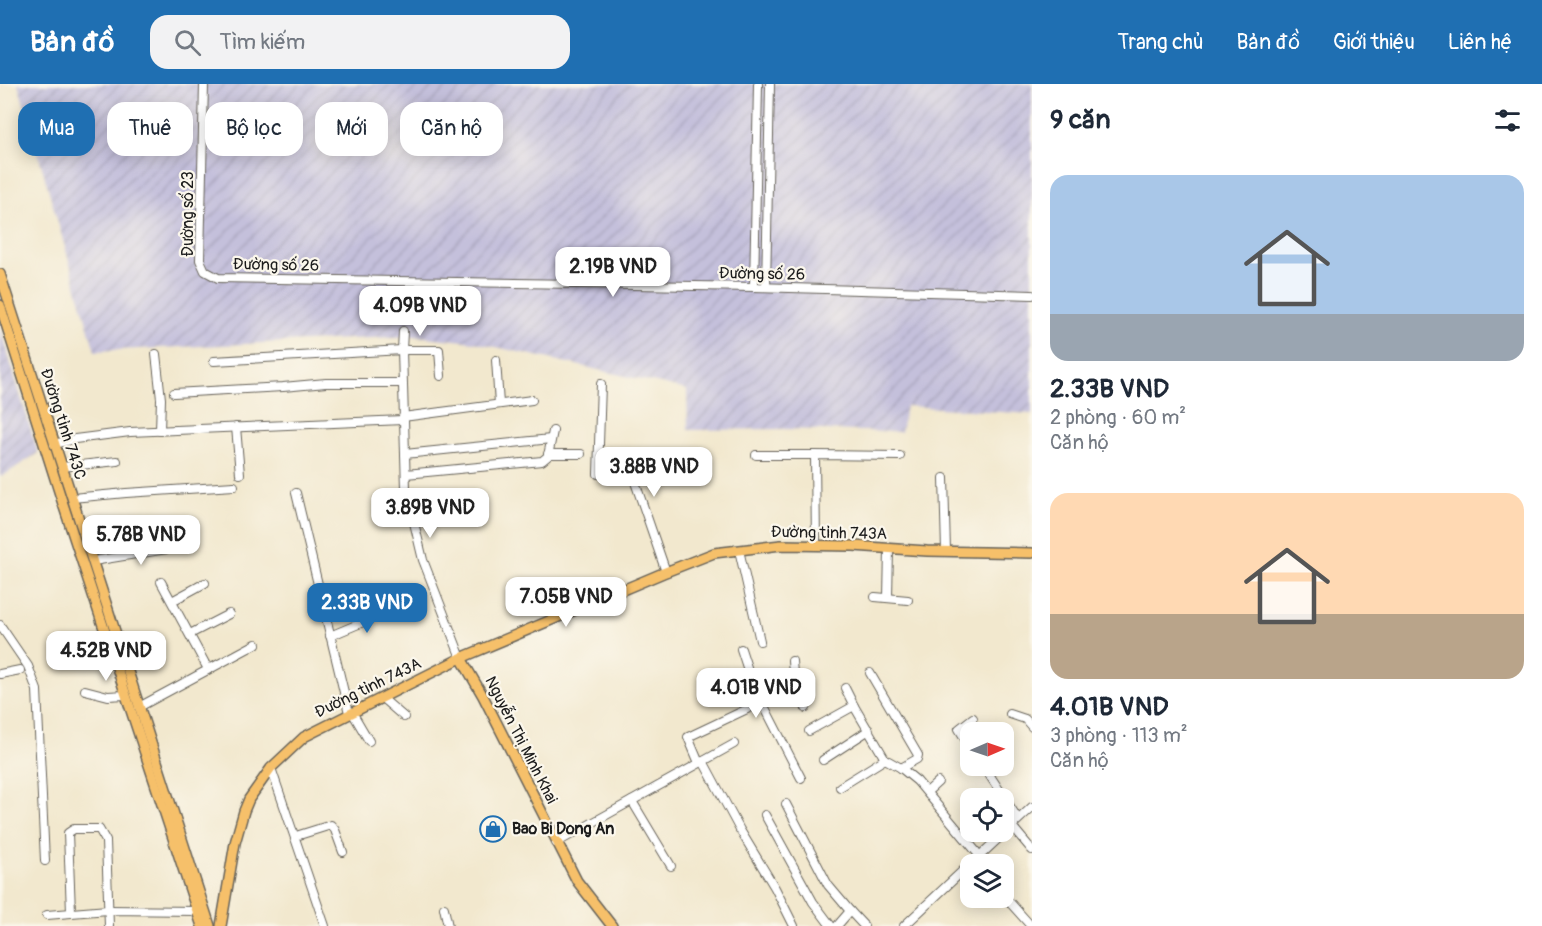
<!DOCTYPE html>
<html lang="vi">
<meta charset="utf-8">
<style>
:root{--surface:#fff;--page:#f2f2f3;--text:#1f2937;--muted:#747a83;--accent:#1f6fb2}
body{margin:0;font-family:Pangolin,sans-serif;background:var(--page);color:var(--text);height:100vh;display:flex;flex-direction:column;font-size:22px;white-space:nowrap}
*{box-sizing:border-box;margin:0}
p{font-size:20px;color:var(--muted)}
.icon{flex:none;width:33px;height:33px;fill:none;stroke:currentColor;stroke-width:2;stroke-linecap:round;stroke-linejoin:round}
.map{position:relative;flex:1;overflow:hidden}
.details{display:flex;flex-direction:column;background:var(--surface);width:510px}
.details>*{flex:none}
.guide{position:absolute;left:18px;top:18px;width:570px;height:54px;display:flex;gap:12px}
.needle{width:39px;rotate:88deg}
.buttons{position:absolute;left:960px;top:638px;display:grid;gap:12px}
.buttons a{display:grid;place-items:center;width:54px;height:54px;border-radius:12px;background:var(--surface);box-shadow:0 3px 15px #0003;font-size:30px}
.price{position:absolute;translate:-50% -51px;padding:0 14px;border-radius:12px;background:#fff;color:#222;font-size:20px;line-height:39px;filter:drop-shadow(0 2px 3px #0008)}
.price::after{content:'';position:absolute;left:50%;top:36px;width:18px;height:14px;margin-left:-9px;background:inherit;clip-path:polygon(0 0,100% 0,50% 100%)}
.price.selected{background:var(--accent);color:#fff}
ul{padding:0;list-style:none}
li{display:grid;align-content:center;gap:12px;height:318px;padding:0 18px}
li span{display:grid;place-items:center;height:186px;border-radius:18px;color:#555}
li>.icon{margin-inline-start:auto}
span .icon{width:108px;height:108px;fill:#fffc;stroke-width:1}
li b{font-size:26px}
h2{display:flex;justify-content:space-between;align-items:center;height:72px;padding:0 18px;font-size:26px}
.pill{padding:0 21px;border-radius:18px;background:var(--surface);box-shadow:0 3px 15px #0003;font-size:21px;line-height:54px}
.pill.selected{background:var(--accent);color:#fff}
header{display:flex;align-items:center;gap:36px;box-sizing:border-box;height:84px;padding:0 30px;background:var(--accent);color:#fff}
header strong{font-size:28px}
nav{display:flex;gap:33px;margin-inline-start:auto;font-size:21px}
.search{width:420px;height:54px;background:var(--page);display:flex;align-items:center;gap:15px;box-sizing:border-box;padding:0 21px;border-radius:18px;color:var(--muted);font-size:22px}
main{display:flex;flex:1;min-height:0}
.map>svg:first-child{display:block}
.industrial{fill:url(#industrial-furrows)}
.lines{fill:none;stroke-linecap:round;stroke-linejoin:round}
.minor-casing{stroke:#67635a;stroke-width:10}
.major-casing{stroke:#67635a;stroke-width:12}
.minor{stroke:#fff;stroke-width:8}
.major{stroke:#f6c06b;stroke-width:9}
.labels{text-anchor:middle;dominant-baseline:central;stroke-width:4.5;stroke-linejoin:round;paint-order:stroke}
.street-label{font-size:16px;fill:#1c1c1c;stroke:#fbf7ec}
.poi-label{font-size:16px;font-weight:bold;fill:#1c1c1c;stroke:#fbf7ec;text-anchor:start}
</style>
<header>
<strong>Bản đồ</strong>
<div class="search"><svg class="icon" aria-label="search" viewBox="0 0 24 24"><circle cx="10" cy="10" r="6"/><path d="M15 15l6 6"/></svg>Tìm kiếm</div>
<nav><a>Trang chủ</a><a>Bản đồ</a><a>Giới thiệu</a><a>Liên hệ</a></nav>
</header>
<main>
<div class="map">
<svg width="1032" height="842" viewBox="0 0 1032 842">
<defs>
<pattern id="industrial-furrows" width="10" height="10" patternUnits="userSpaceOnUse" patternTransform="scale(1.5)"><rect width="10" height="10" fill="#c4c0db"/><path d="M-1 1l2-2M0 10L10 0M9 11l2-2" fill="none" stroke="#a8a4bb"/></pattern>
</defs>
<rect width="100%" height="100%" fill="#fbf7ec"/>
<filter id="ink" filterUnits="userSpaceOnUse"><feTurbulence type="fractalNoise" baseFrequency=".0167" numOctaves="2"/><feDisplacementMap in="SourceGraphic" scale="12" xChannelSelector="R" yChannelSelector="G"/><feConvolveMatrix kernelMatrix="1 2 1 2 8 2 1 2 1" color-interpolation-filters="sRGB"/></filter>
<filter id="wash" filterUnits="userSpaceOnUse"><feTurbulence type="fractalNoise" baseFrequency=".008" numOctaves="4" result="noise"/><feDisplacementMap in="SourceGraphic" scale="24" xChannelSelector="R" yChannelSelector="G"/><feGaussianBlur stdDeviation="1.35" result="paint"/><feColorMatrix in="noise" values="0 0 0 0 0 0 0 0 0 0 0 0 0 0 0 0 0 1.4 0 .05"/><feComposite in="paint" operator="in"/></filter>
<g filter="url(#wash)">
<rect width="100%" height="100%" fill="#f2e8ce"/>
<!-- industrial -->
<g class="industrial">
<polygon points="18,0 1032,0 1032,330 906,322 901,348 783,345 688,346 687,306 474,258 415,252 95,267"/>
<polygon points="0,244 38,369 1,393 0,391"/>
</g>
</g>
<g filter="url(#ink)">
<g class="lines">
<!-- minor casing -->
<g class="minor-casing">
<g id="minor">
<polyline points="204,0 200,176 205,187 218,194 754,203 1032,211"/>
<polyline points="754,203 758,0"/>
<polyline points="766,203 770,0"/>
<polyline points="403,247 402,266 439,266 441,292"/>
<polyline points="156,270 161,315 160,347"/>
<polyline points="496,276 499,320"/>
<polyline points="214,277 402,266 406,405 423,476 461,574"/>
<polyline points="601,300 598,390 628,391 634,395 666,488"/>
<polyline points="174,309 283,303 326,299 402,299"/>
<polyline points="403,333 532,316"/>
<polyline points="236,343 240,390"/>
<polyline points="54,360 75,355 130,348 403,336"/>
<polyline points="405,370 551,355"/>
<polyline points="548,370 581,370"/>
<polyline points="756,371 815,371"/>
<polyline points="62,383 117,377"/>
<polyline points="406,390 542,377 548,372 553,347"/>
<polyline points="944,394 946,467"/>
<polyline points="296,409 349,629"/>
<polyline points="72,414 126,409 234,402"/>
<polyline points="83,449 163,438"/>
<polyline points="816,461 815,371 900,372"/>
<polyline points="739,466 760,557"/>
<polyline points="93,477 185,462"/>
<polyline points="161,498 208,585"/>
<polyline points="875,513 908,516"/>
<polyline points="888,514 889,465"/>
<polyline points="172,517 205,499"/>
<polyline points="0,541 28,582 37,606 45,777"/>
<polyline points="190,550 229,530"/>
<polyline points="330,552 394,525"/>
<polyline points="741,565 759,620"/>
<polyline points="870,589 918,671 917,675 901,684"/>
<polyline points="0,590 20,586"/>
<polyline points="794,602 806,624"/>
<polyline points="845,604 854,622"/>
<polyline points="85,606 108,612 125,611"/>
<polyline points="382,614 404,633"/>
<polyline points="762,618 794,602 792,577"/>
<polyline points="139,623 256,560"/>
<polyline points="352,628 369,657"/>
<polyline points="1010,630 1025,635 1032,643"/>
<polyline points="809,647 854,622 885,675 901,684 917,697 979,771"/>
<polyline points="970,663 959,645 973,634"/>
<polyline points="823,676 869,646"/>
<polyline points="703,677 740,746 775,804 794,842"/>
<polyline points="699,679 688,653 762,618 801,694"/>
<polyline points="983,681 1018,735"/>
<polyline points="271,684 325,842"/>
<polyline points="840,703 885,675"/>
<polyline points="927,708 938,698"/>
<polyline points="632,717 671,782"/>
<polyline points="786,720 828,801 850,827 837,842"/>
<polyline points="765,731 813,818 831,842"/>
<polyline points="1011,741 1032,766"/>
<polyline points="296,752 331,741 335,746 343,768"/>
<polyline points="556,759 734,660"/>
<polyline points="971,780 1032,723"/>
<polyline points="1004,812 1031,842"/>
<polyline points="444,824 448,842"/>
<polyline points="850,827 864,842"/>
<polyline points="71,828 68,749 74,745 99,745 106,757 109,842"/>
<polyline points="47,831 108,826 197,827"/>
<polyline points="904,842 970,780"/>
</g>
</g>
<!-- major casing -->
<g class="major-casing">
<g id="major">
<polyline points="0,190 210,842"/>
<polyline points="0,221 63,420 202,842"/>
<polyline points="461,574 483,612 577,797 612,842"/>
<polyline points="221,842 235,759 244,727 249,715 271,684 304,653 461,574 663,489 714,469 781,461 853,462 927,467 1032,469"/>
</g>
</g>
<!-- minor -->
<use href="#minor" class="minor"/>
<!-- major -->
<use href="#major" class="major"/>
</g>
</g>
<!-- icons -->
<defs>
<g id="shop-ring" transform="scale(1.35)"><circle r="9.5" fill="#fbf7ec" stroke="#1f6fb2" stroke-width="1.5"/><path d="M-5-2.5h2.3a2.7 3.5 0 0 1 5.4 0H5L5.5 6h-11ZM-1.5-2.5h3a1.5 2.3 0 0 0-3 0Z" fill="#1f6fb2"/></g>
</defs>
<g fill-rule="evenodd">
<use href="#shop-ring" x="493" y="745"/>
</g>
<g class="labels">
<!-- street labels -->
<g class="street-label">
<text transform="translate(188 130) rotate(-90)">Đường số 23</text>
<text transform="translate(276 181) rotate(1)">Đường số 26</text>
<text transform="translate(762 190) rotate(1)">Đường số 26</text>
<text transform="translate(63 340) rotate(72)">Đường tỉnh 743C</text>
<text transform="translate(829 449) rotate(1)">Đường tỉnh 743A</text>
<text transform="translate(368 604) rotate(-26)">Đường tỉnh 743A</text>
<text transform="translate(521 656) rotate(63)">Nguyễn Thị Minh Khai</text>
</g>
<!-- poi labels -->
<g class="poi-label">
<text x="512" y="745">Bao Bi Dong An</text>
</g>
</g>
</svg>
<div class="buttons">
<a><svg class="needle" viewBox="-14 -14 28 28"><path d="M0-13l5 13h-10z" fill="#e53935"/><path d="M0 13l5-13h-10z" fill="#747a83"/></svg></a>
<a><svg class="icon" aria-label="locate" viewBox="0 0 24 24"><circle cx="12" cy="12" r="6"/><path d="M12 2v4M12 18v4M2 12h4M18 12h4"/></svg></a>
<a><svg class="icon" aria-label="layers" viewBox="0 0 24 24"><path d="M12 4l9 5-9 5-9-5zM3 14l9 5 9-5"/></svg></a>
</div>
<b class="price" style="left:613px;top:214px">2.19B VND</b>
<b class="price" style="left:420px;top:253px">4.09B VND</b>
<b class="price" style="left:654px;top:414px">3.88B VND</b>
<b class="price" style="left:430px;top:455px">3.89B VND</b>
<b class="price" style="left:141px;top:482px">5.78B VND</b>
<b class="price" style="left:566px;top:544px">7.05B VND</b>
<b class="price selected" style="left:367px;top:550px">2.33B VND</b>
<b class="price" style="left:106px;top:598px">4.52B VND</b>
<b class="price" style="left:756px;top:635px">4.01B VND</b>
<div class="guide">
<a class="pill selected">Mua</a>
<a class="pill">Thuê</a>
<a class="pill">Bộ lọc</a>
<a class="pill">Mới</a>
<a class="pill">Căn hộ</a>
</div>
</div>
<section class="details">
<h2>9 căn<svg class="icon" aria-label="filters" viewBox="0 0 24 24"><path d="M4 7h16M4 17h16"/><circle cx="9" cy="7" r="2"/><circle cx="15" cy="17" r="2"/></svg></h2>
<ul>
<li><span style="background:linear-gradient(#a9c7e8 75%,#9aa5b1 0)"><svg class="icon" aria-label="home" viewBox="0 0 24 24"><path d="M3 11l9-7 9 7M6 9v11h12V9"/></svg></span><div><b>2.33B VND</b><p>2 phòng · 60 m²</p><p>Căn hộ</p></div></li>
<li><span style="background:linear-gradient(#ffd9b3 65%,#b9a48a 0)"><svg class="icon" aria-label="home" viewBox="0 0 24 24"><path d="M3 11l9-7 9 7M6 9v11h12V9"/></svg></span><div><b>4.01B VND</b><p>3 phòng · 113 m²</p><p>Căn hộ</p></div></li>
</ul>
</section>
</main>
